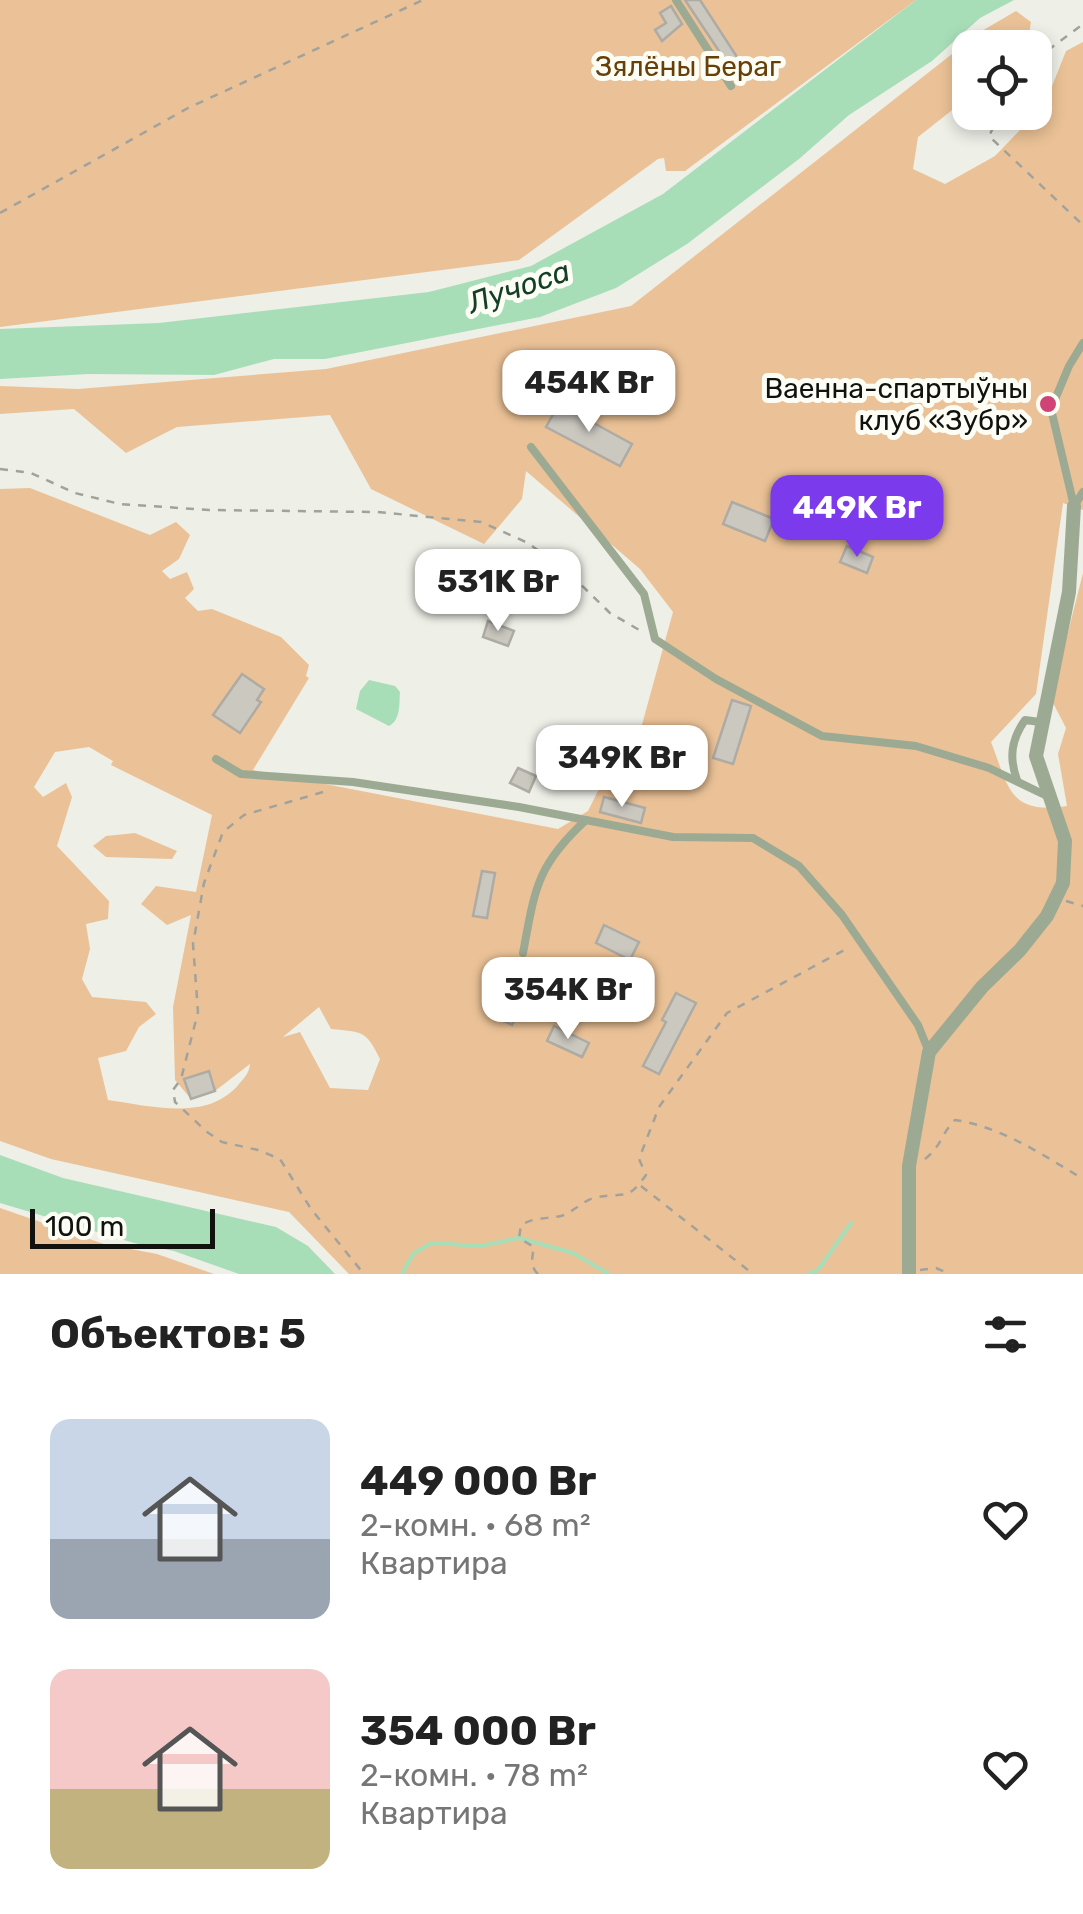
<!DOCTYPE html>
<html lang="ru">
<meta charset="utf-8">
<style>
:root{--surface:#fff;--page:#f2f2f2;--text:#222;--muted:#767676;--accent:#7c3aed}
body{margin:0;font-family:Rubik,sans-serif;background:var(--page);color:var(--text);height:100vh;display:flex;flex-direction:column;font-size:38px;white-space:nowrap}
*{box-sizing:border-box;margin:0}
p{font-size:32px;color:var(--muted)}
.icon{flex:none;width:55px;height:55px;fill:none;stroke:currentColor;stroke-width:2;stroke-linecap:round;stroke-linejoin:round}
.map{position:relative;height:1274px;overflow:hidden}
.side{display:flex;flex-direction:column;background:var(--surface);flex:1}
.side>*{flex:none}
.controls{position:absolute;left:952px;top:30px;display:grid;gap:20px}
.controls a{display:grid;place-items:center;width:100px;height:100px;border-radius:20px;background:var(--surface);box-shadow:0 5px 15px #0003;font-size:50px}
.scale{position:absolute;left:30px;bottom:25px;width:185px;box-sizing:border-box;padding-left:10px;border:5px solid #11110e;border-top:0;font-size:28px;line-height:35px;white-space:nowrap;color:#11110e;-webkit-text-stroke:8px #fcfdf4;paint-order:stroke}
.price{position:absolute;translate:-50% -85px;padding:0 22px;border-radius:20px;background:#fff;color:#222;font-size:32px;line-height:65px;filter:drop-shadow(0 2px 5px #0008)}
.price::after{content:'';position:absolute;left:50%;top:60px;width:30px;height:22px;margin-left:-15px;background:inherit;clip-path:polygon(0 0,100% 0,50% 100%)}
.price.on{background:var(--accent);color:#fff}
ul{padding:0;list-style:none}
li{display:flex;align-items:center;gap:30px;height:250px;padding:0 50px}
li span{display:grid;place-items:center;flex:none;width:280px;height:200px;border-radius:20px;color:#555}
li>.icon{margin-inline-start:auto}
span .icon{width:120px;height:120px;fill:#fffc;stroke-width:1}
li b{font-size:42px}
h2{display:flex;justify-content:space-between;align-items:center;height:120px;padding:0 50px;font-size:42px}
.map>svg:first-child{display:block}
.green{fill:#ebc297;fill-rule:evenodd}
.water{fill:#a7deb8}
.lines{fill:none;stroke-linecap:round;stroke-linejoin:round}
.stream{stroke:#a7deb8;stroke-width:4}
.building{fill:#cbc8c0;stroke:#aeaba4;stroke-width:2.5}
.path{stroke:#a2a29c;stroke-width:2.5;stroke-dasharray:8 8;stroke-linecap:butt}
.service{stroke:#9daa93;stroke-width:8}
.minor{stroke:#9daa93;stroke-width:14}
.poi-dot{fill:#cf4375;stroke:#fcfdf4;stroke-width:4}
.labels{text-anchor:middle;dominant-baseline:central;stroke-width:10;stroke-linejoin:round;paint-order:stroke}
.park-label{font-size:28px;fill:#683f06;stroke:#fcfdf4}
.poi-label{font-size:28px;fill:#11110e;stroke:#fcfdf4;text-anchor:end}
.water-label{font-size:30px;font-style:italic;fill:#143e25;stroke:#fcfdf4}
</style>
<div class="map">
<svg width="1083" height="1274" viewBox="0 0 1083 1274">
<rect width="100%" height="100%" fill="#eeefe7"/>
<!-- green -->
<g class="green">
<polygon points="0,0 916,0 685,171 666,171 664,158 658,159 519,260 0,327"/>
<path d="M 1016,11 L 1031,22 L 1027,46 L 970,48 L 970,96 L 918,137 L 913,169 L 945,184 L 995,156 L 1045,104 L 1066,51 L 1083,42 L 1083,510 L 1063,503 L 1036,694 L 991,742 C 1009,788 1009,815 1067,806 L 1058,754 L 1066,728 L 1051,699 L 1083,573 L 1083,1274 L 349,1274 L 289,1212 L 51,1159 L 0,1141 L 0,489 L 30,488 L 150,535 L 176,522 L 190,535 L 179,559 L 162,571 L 170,579 L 187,572 L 194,589 L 185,598 L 198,611 L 212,609 L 281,637 L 309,665 L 306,676 L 309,678 L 253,770 L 558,829 L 588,811 L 617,753 L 638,757 L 635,750 L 673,612 L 640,569 L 526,471 L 522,499 L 484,544 L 371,489 L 330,415 L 177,427 L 126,453 L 74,409 L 0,414 L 0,386 L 78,389 L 326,369 L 631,306 L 980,32 ZM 89,747 L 113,761 L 111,765 L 212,815 L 196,892 L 156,886 L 141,904 L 167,925 L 191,915 L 173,1007 L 175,1080 L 191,1099 L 215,1091 L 250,1064 C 249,1073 245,1077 239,1084 C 208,1122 151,1106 108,1100 L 98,1058 L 126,1051 L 139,1027 L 156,1014 L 146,1002 L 92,997 L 82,979 L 90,949 L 86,924 L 108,919 L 109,901 L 57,846 L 72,797 L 66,783 L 43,797 L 34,787 L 55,752 ZM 319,1007 L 331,1029 C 362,1032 366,1030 380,1059 L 368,1090 L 330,1088 L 300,1032 L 283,1037 Z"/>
<polygon points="135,833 177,851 172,859 106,857 93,846 106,836"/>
<polygon points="0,1208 104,1244 157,1254 214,1274 0,1274"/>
</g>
<!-- water -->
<g class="water">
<polygon points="916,0 1014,0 980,18 932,61 849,115 799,159 687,244 616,288 540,317 325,359 274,359 214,375 89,374 0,379 0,329 159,323 429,292 531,266 663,194"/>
<path d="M 369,680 L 395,686 L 400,692 C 399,704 401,720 389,726 L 356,709 L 360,691 Z"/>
<polygon points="0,1155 63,1178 276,1227 308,1246 335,1274 239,1274 174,1251 134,1243 0,1203"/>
</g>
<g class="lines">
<!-- stream -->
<g class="stream">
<polyline points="402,1274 413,1254 431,1243 481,1246 519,1238 573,1253 609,1274"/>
<polyline points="808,1274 818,1270 851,1223"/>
</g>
</g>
<!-- building -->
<g class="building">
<polygon points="685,0 700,0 741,63 731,69"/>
<polygon points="671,6 682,24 662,41 655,30 666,23 660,13"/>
<polygon points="559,404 632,444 620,466 546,427"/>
<polygon points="732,502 774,519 765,541 723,524"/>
<polygon points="847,546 873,557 867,573 840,562"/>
<polygon points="488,621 514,631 508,646 483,637"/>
<polygon points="242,674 264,689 257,700 261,702 240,733 213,715"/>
<polygon points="732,700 751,706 733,764 713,758"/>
<polygon points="518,768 536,776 529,792 510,783"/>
<polygon points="604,797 645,808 641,823 600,812"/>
<polygon points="482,871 495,873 487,918 473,916"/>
<polygon points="604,925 639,942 630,960 596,943"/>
<polygon points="511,965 535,976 512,1025 494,1016 500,1002 495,1000"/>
<polygon points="676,993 696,1003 659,1074 643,1066 666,1022 662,1020"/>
<polygon points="554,1026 589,1043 582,1057 547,1041"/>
<polygon points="209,1071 215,1091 191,1099 184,1079"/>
</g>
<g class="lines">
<!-- path -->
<g class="path">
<polyline points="1035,60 1083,24"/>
<polyline points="1001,112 989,136 1083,225"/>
<polyline points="0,213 188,108 423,0"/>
<polyline points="0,469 31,473 75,493 120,504 209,510 377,512 481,522 528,543 569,573 610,613 641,631"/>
<polyline points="323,792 244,815 223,832 204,883 193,944 198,1012 181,1079 173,1090 175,1102 207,1132 222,1142 258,1150 280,1159 311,1209 364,1274"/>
<polyline points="1066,901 1083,906"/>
<path d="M 925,1159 C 941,1147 942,1132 955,1120 C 1002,1127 1043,1155 1083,1179"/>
<polyline points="641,1186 753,1274"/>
<polyline points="920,1270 936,1268 950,1274"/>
<path d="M 538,1274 C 530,1267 532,1257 534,1247 L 519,1238 L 521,1225 C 534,1217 547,1219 561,1216 C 574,1212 584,1199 598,1197 C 625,1192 627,1202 646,1175 L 639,1159 L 659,1107 L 727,1013 L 850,947"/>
</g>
<!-- service -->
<g class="service">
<polyline points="676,0 731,86"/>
<polyline points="531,447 644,594 655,639 716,679 822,736 916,746 989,768 1047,796"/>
<polyline points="1074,506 1051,409 1069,366 1083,343"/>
<polyline points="1074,506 1083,492"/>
<polyline points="216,759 241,774 353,782 519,807 673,837 753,838 799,866 842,915 918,1025 929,1052"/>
<path d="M 1017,780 C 1009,758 1011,740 1025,720 L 1040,722"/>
<path d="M 523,953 C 535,889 536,866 586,820"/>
</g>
<!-- minor -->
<polyline class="minor" points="909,1274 909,1166 929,1052 982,987 1020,950 1047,916 1063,883 1065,841 1036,756 1069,592 1074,506"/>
</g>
<!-- markers -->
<circle class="poi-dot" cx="1048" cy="404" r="10"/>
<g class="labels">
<!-- park labels -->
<g class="park-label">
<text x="688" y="66">Зялёны Бераг</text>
</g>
<!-- poi labels -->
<g class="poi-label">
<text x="1028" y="388">Ваенна-спартыўны<tspan x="1028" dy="32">клуб «Зубр»</tspan></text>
</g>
<!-- water labels -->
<g class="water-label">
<text transform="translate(519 287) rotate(-19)">Лучоса</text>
</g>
</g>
</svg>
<div class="controls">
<a><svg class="icon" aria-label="locate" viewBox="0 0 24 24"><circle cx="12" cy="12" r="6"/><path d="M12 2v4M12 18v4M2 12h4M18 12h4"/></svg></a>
</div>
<div class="scale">100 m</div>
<b class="price" style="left:589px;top:435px">454K Br</b>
<b class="price on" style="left:857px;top:560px">449K Br</b>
<b class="price" style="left:498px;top:634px">531K Br</b>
<b class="price" style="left:622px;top:810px">349K Br</b>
<b class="price" style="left:568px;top:1042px">354K Br</b>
</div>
<section class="side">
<h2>Объектов: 5<svg class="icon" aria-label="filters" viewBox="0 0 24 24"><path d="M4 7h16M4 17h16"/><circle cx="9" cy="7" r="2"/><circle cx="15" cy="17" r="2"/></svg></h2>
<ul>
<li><span style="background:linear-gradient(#c9d6e8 60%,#9aa5b1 0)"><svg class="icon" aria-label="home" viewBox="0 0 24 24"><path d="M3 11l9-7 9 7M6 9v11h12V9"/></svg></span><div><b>449 000 Br</b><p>2-комн. · 68 m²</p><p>Квартира</p></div><svg class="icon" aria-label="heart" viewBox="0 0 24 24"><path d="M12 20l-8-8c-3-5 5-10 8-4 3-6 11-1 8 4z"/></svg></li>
<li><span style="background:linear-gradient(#f6c9c9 60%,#c2b280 0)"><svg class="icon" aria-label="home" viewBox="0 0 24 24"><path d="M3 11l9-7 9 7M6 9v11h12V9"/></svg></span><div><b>354 000 Br</b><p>2-комн. · 78 m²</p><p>Квартира</p></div><svg class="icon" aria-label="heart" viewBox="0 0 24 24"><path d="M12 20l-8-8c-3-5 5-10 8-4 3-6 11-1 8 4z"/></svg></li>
</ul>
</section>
